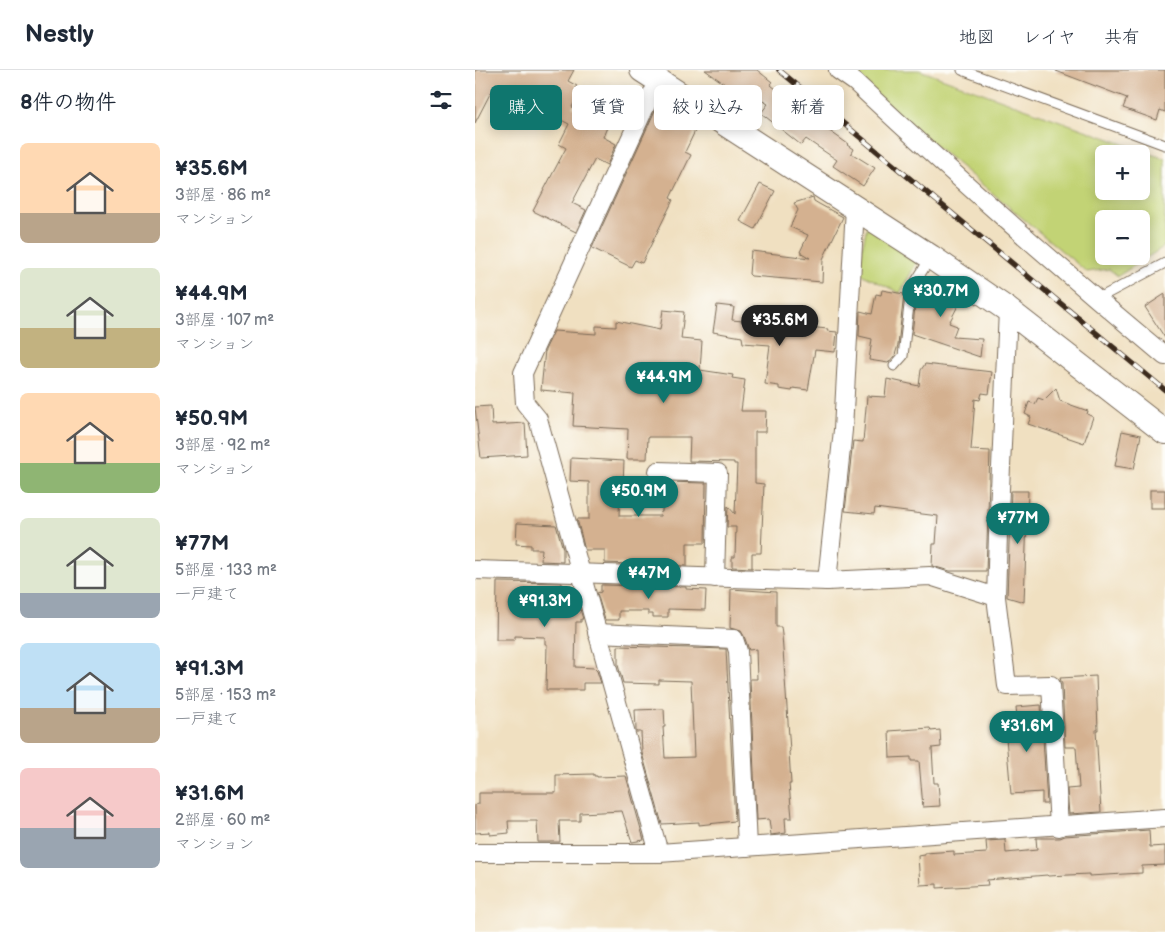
<!DOCTYPE html>
<html lang="ja">
<meta charset="utf-8">
<style>
:root{--surface:#fff;--page:#f2f2f3;--text:#1f2937;--muted:#747a83;--line:#e0e1e3;--accent:#0f766e}
body{margin:0;font-family:"Balsamiq Sans","Klee One",sans-serif;background:var(--page);color:var(--text);height:100vh;display:flex;flex-direction:column;font-size:19px;white-space:nowrap}
*{box-sizing:border-box;margin:0}
p{font-size:16px;color:var(--muted)}
.icon{flex:none;width:28px;height:28px;fill:none;stroke:currentColor;stroke-width:2;stroke-linecap:round;stroke-linejoin:round}
.map{position:relative;flex:1;overflow:hidden}
.drawer{display:flex;flex-direction:column;background:var(--surface);width:475px}
.drawer>*{flex:none}
.banner{position:absolute;left:15px;top:15px;width:475px;height:45px;display:flex;gap:10px}
.fabs{position:absolute;left:620px;top:75px;display:grid;gap:10px}
.fabs a{display:grid;place-items:center;width:55px;height:55px;border-radius:8px;background:var(--surface);box-shadow:0 2px 12px #0003;font-size:25px}
.price{position:absolute;translate:-50% -42px;padding:0 11px;border-radius:18px;background:var(--accent);color:#fff;font-size:16px;line-height:32px;filter:drop-shadow(0 1px 2px #0008)}
.price::after{content:'';position:absolute;left:50%;top:30px;width:15px;height:11px;margin-left:-8px;background:inherit;clip-path:polygon(0 0,100% 0,50% 100%)}
.price.selected{background:#222;color:#fff}
ul{padding:0;list-style:none}
li{display:flex;align-items:center;gap:15px;height:125px;padding:0 20px}
li span{display:grid;place-items:center;flex:none;width:140px;height:100px;border-radius:8px;color:#555}
li>.icon{margin-inline-start:auto}
span .icon{width:60px;height:60px;fill:#fffc;stroke-width:1}
li b{font-size:21px}
h2{display:flex;justify-content:space-between;align-items:center;height:60px;padding:0 20px;font-size:21px}
.chip{padding:0 18px;border-radius:8px;background:var(--surface);box-shadow:0 2px 12px #0003;font-size:18px;line-height:45px}
.chip.selected{background:var(--accent);color:#fff}
header{display:flex;align-items:center;gap:30px;box-sizing:border-box;height:70px;padding:0 25px;background:var(--surface);border-bottom:1px solid var(--line)}
header strong{font-size:24px}
nav{display:flex;gap:28px;margin-inline-start:auto;font-size:18px}
main{display:flex;flex:1;min-height:0}
.map>svg:first-child{display:block}
.green{fill:#c2d375;stroke:#7e7e4a;fill-rule:evenodd}
.building{fill:#d4b190}
.lines{fill:none;stroke-linecap:round;stroke-linejoin:round}
.lane-casing{stroke:#7a6a57;stroke-width:11}
.street-casing{stroke:#7a6a57;stroke-width:20}
.secondary-casing{stroke:#7a6a57;stroke-width:26}
.lane{stroke:#fff;stroke-width:9}
.street{stroke:#fff;stroke-width:18}
.secondary{stroke:#fff;stroke-width:24}
.rail-casing{stroke:#3b2a1e;stroke-width:5.5}
.rail{stroke:#fdfcf7;stroke-width:4;stroke-dasharray:11;stroke-linecap:butt}
</style>
<header>
<strong>Nestly</strong>
<nav><a>地図</a><a>レイヤ</a><a>共有</a></nav>
</header>
<main>
<section class="drawer">
<h2>8件の物件<svg class="icon" aria-label="filters" viewBox="0 0 24 24"><path d="M4 7h16M4 17h16"/><circle cx="9" cy="7" r="2"/><circle cx="15" cy="17" r="2"/></svg></h2>
<ul>
<li><span style="background:linear-gradient(#ffd9b3 70%,#b9a48a 0)"><svg class="icon" aria-label="home" viewBox="0 0 24 24"><path d="M3 11l9-7 9 7M6 9v11h12V9"/></svg></span><div><b>¥35.6M</b><p>3部屋 · 86 m²</p><p>マンション</p></div></li>
<li><span style="background:linear-gradient(#dfe7d0 60%,#c2b280 0)"><svg class="icon" aria-label="home" viewBox="0 0 24 24"><path d="M3 11l9-7 9 7M6 9v11h12V9"/></svg></span><div><b>¥44.9M</b><p>3部屋 · 107 m²</p><p>マンション</p></div></li>
<li><span style="background:linear-gradient(#ffd9b3 70%,#8fb573 0)"><svg class="icon" aria-label="home" viewBox="0 0 24 24"><path d="M3 11l9-7 9 7M6 9v11h12V9"/></svg></span><div><b>¥50.9M</b><p>3部屋 · 92 m²</p><p>マンション</p></div></li>
<li><span style="background:linear-gradient(#dfe7d0 75%,#9aa5b1 0)"><svg class="icon" aria-label="home" viewBox="0 0 24 24"><path d="M3 11l9-7 9 7M6 9v11h12V9"/></svg></span><div><b>¥77M</b><p>5部屋 · 133 m²</p><p>一戸建て</p></div></li>
<li><span style="background:linear-gradient(#bfe0f5 65%,#b9a48a 0)"><svg class="icon" aria-label="home" viewBox="0 0 24 24"><path d="M3 11l9-7 9 7M6 9v11h12V9"/></svg></span><div><b>¥91.3M</b><p>5部屋 · 153 m²</p><p>一戸建て</p></div></li>
<li><span style="background:linear-gradient(#f6c9c9 60%,#9aa5b1 0)"><svg class="icon" aria-label="home" viewBox="0 0 24 24"><path d="M3 11l9-7 9 7M6 9v11h12V9"/></svg></span><div><b>¥31.6M</b><p>2部屋 · 60 m²</p><p>マンション</p></div></li>
</ul>
</section>
<div class="map">
<svg width="690" height="862" viewBox="0 0 690 862">
<rect width="100%" height="100%" fill="#fdfcf7"/>
<filter id="ink" filterUnits="userSpaceOnUse"><feTurbulence type="fractalNoise" baseFrequency=".02" numOctaves="2"/><feDisplacementMap in="SourceGraphic" scale="10" xChannelSelector="R" yChannelSelector="G"/><feConvolveMatrix kernelMatrix="1 2 1 2 8 2 1 2 1" color-interpolation-filters="sRGB"/></filter>
<filter id="wash" filterUnits="userSpaceOnUse"><feTurbulence type="fractalNoise" baseFrequency=".0096" numOctaves="4" result="noise"/><feDisplacementMap in="SourceGraphic" scale="20" xChannelSelector="R" yChannelSelector="G"/><feGaussianBlur stdDeviation="1.12" result="paint"/><feColorMatrix in="noise" values="0 0 0 0 0 0 0 0 0 0 0 0 0 0 0 0 0 1.4 0 .05"/><feComposite in="paint" operator="in"/></filter>
<g filter="url(#wash)">
<rect width="100%" height="100%" fill="#f0e0c1"/>
<!-- green -->
<g class="green">
<path d="M 370,0 L 444,0 L 690,89 L 690,176 L 643,206 L 634,199 L 612,202 ZM 629,84 L 666,84 L 666,121 L 629,121 ZM 629,149 L 666,149 L 666,186 L 629,186 Z"/>
<polygon points="392,156 443,190 425,223 382,202"/>
</g>
<g id="blocks">
<!-- building -->
<g class="building">
<polygon points="0,0 99,0 93,11 102,16 101,18 106,20 97,37 133,55 128,67 141,74 132,95 120,89 97,133 111,140 101,162 58,141 91,78 84,74 94,54 69,41 66,47 57,42 56,44 16,22 0,53"/>
<polygon points="230,0 282,0 297,12 296,15 324,38 325,37 340,49 339,50 373,74 372,75 378,79 376,83 400,98 388,116 358,96 362,90 331,69 326,75 286,43 293,34 267,19 264,24"/>
<polygon points="581,0 690,0 690,42 685,40 682,50 648,38 652,28 581,1"/>
<polygon points="183,34 196,40 192,48 220,61 210,82 216,85 195,128 198,130 167,193 160,190 156,197 117,178"/>
<polygon points="285,114 300,121 280,159 265,151"/>
<polygon points="338,127 339,131 344,134 368,147 348,189 347,212 276,206 274,204 276,181 335,188 325,182 333,165 315,157 323,140 319,133"/>
<polygon points="457,209 463,212 466,210 488,226 474,253 482,256 478,267 507,269 505,287 437,264 441,228 442,226 449,227"/>
<polygon points="407,220 429,224 423,275 420,285 413,293 394,290 397,269 384,266 385,241 397,244 401,224 406,225"/>
<polygon points="690,224 690,268 670,237"/>
<polygon points="242,235 259,237 257,250 353,259 352,261 362,262 360,282 340,280 333,320 318,318 317,321 304,319 304,316 290,314 295,275 268,273 267,267 238,262"/>
<polygon points="188,240 209,242 206,269 227,271 225,300 258,305 257,308 270,310 266,341 291,341 290,362 280,362 280,413 289,414 286,483 277,483 277,498 257,497 257,487 260,487 261,457 252,457 253,436 260,444 262,394 259,394 259,392 214,391 215,367 173,367 172,389 152,389 153,359 98,356 100,323 66,320 70,280 79,261 121,264 121,256 141,257 141,251 185,260"/>
<polygon points="450,294 517,302 514,324 507,323 505,330 500,329 496,380 515,381 511,501 475,501 457,496 458,474 461,474 463,446 400,438 399,444 370,441 378,371 388,372 392,326 410,327 412,309 444,316 446,300"/>
<polygon points="581,318 585,331 613,341 612,344 618,347 609,373 553,354 556,347 550,344 554,332 560,334 563,328 569,330"/>
<polygon points="16,336 17,355 50,353 52,385 6,388 0,337"/>
<polygon points="647,361 666,365 659,399 640,396"/>
<polygon points="96,388 149,391 148,414 145,414 144,446 185,446 186,442 187,442 188,412 231,413 230,473 212,473 212,496 130,493 130,480 110,480 102,449 114,449 114,412 95,411"/>
<rect x="675" y="420" width="15" height="18"/>
<polygon points="536,421 553,421 549,532 532,527"/>
<polygon points="42,453 81,455 88,479 88,492 66,491 67,479 56,479 56,475 41,474"/>
<polygon points="22,512 87,513 87,518 94,518 94,523 97,523 97,530 102,529 108,549 106,549 106,552 101,552 100,597 119,598 122,601 126,613 108,613 108,620 71,620 72,574 70,574 70,567 40,566 40,570 21,570"/>
<polygon points="126,515 211,517 211,519 231,520 230,540 193,539 193,547 178,547 178,544 173,544 173,541 144,541 144,550 130,550 122,523 126,522"/>
<polygon points="256,519 301,522 301,557 306,557 307,565 315,681 314,682 316,714 314,714 317,748 310,748 311,763 296,765 294,749 281,750 275,609 282,609 281,579 274,580 269,566 266,561 255,558"/>
<polygon points="143,576 251,579 260,751 224,755 224,752 187,754 167,683 166,662 161,662 161,659 160,640 189,639 190,657 188,657 190,688 219,687 216,611 184,610 184,614 148,613 143,595"/>
<polygon points="621,606 623,660 621,660 626,742 594,744 592,719 604,718 601,677 590,677 587,614 585,608"/>
<polygon points="566,635 572,734 567,734 567,722 536,724 530,657 543,656 541,637"/>
<polygon points="455,658 456,661 465,660 466,677 457,678 459,713 463,713 465,736 448,737 444,691 436,691 436,687 415,688 414,661"/>
<polygon points="119,704 119,706 122,706 122,707 151,706 169,770 157,772 147,741 105,743 105,751 84,751 85,772 63,772 62,751 33,751 34,763 15,765 15,762 0,763 0,735 4,734 4,723 81,723 81,705"/>
<polygon points="674,760 675,777 690,776 690,795 667,796 667,803 614,806 614,804 573,806 572,805 512,810 513,815 462,818 462,814 445,815 443,786 450,785 450,783 479,781 479,785 512,783 511,771 530,770 531,783 562,780 561,768 585,768 590,766"/>
</g>
</g>
</g>
<g filter="url(#ink)">
<use href="#blocks" fill-opacity="0" stroke="#7a6a57" stroke-width="1"/>
<g class="lines">
<!-- lane casing -->
<g class="lane-casing">
<g id="lane">
<polyline points="487,0 690,75"/>
<polyline points="622,229 690,193"/>
<polyline points="419,296 428,286 435,227 441,211 456,187"/>
</g>
</g>
<!-- street casing -->
<g class="street-casing">
<g id="street">
<path d="M 363,0 L 380,12 C 480,106 584,198 690,286"/>
<polyline points="533,240 523,464 521,527 532,616 576,615 584,757"/>
<polyline points="183,401 243,403 240,508"/>
<polyline points="0,500 352,511 455,506 521,527"/>
<polyline points="352,511 368,360 380,137"/>
<polyline points="122,563 259,569 263,581 272,777"/>
<polyline points="0,783 184,783 690,748"/>
<polyline points="184,783 63,349 50,333 48,303 175,26 186,13"/>
</g>
</g>
<!-- secondary casing -->
<g class="secondary-casing">
<polyline id="secondary" points="167,0 456,187 533,240 690,362"/>
</g>
<!-- lane -->
<use href="#lane" class="lane"/>
<!-- street -->
<use href="#street" class="street"/>
<!-- secondary -->
<use href="#secondary" class="secondary"/>
<!-- rail casing -->
<g class="rail-casing">
<polyline id="rail" points="304,0 690,320"/>
</g>
<!-- rail -->
<use href="#rail" class="rail"/>
</g>
</g>
</svg>
<div class="fabs">
<a>+</a>
<a>−</a>
</div>
<b class="price" style="left:466px;top:248px">¥30.7M</b>
<b class="price selected" style="left:305px;top:277px">¥35.6M</b>
<b class="price" style="left:189px;top:334px">¥44.9M</b>
<b class="price" style="left:164px;top:448px">¥50.9M</b>
<b class="price" style="left:543px;top:475px">¥77M</b>
<b class="price" style="left:174px;top:530px">¥47M</b>
<b class="price" style="left:70px;top:558px">¥91.3M</b>
<b class="price" style="left:552px;top:683px">¥31.6M</b>
<div class="banner">
<a class="chip selected">購入</a>
<a class="chip">賃貸</a>
<a class="chip">絞り込み</a>
<a class="chip">新着</a>
</div>
</div>
</main>
